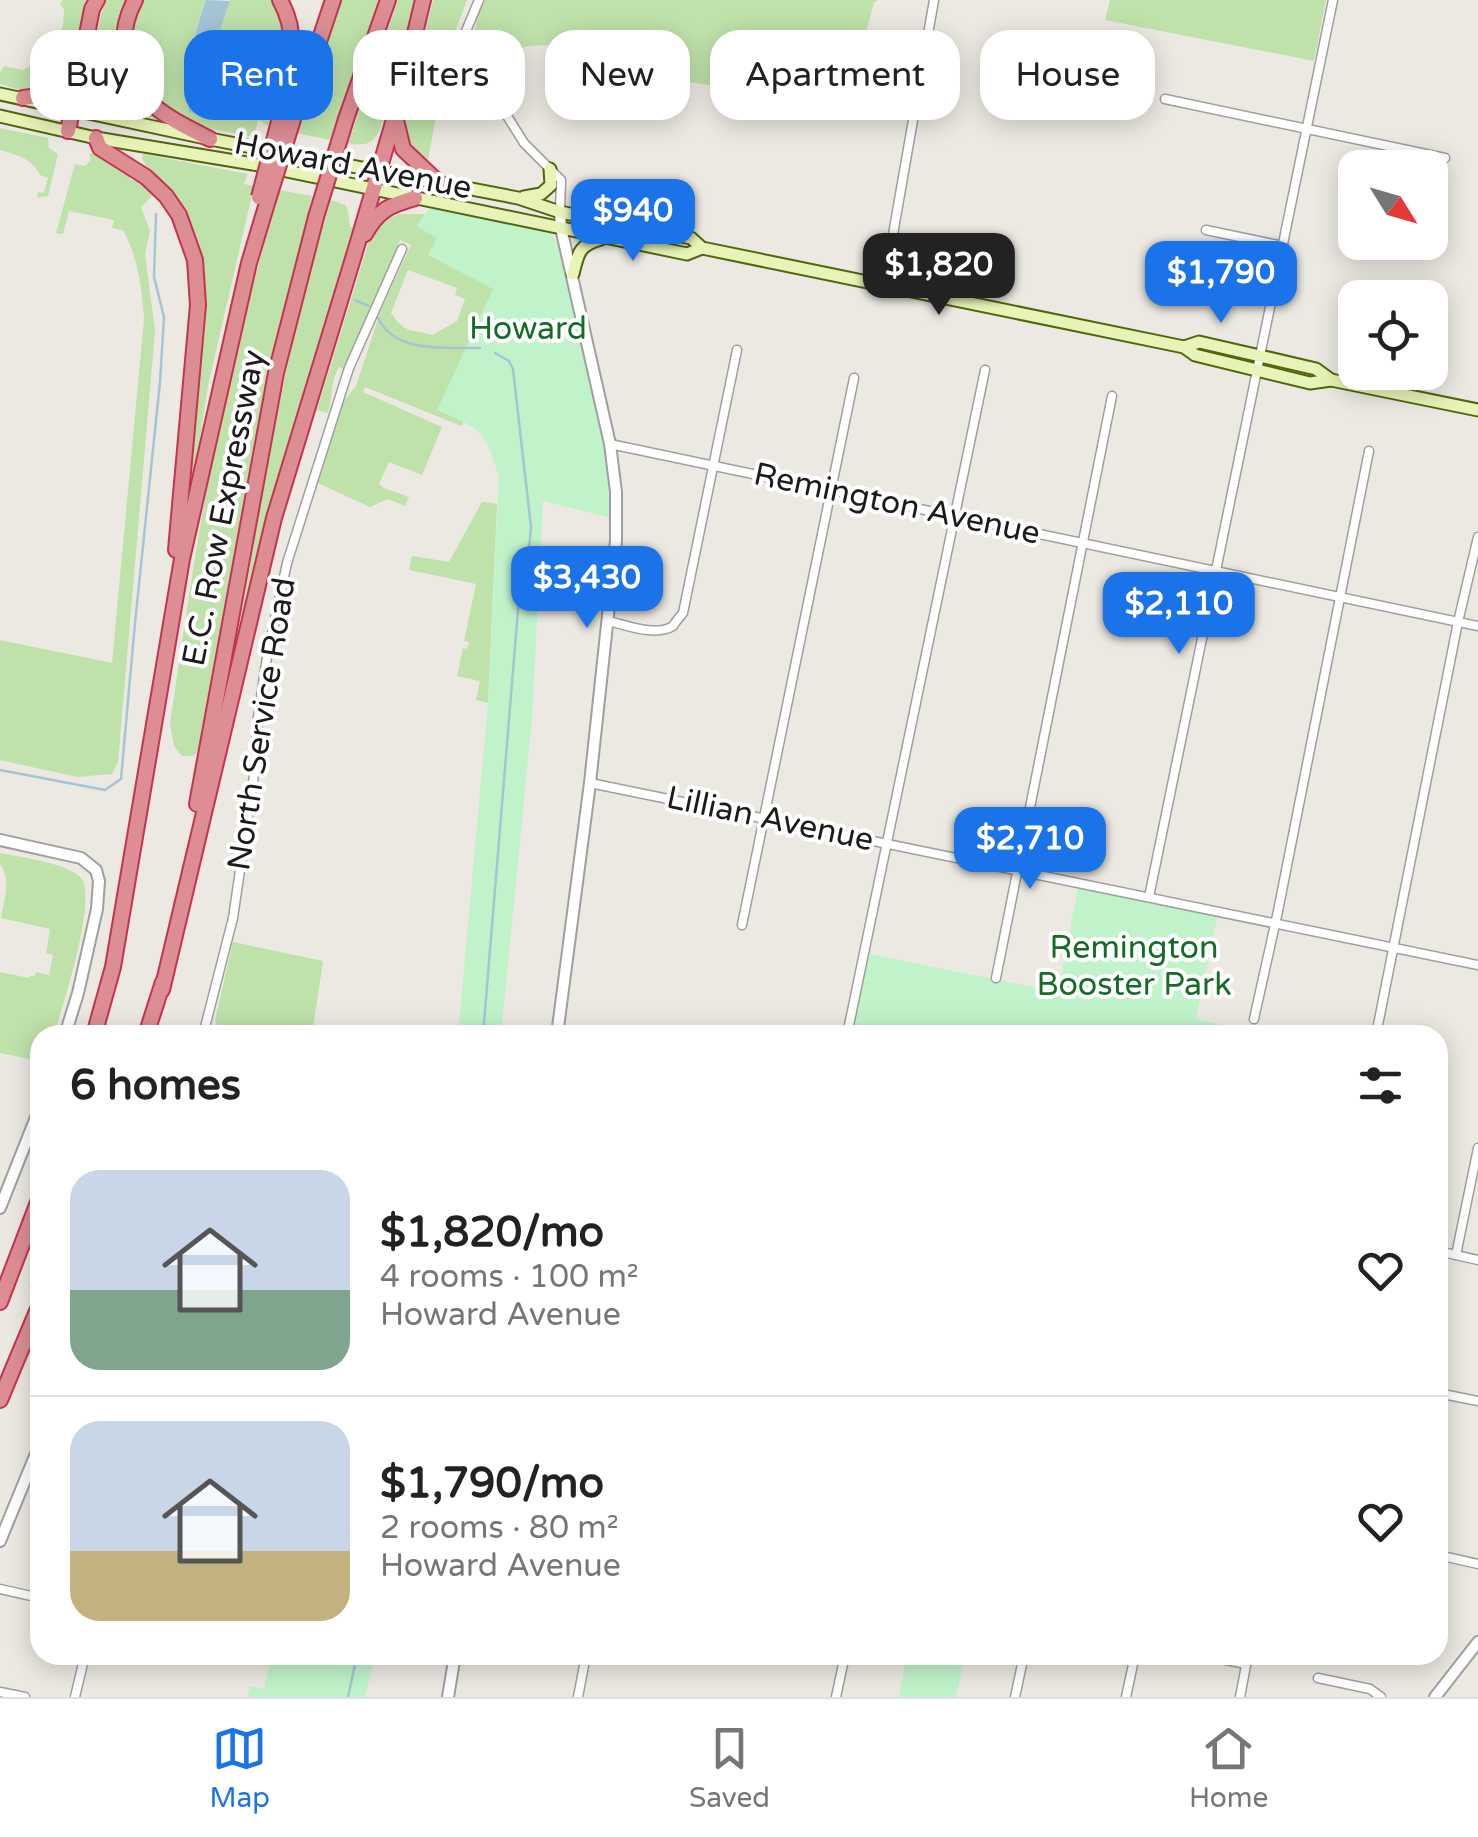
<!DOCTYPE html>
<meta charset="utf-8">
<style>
:root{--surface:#fff;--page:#f2f2f2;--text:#222;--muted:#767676;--line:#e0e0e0;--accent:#1a73e8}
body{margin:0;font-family:"Varela Round",sans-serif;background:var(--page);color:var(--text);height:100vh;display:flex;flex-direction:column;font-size:38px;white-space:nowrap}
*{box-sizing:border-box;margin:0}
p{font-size:32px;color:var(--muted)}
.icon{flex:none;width:55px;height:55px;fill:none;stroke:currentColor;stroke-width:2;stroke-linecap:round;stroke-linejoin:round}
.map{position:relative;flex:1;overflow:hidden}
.side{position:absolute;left:30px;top:1025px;width:1418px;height:640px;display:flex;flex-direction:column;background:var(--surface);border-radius:30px;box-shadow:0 5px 25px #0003}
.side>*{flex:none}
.hud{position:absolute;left:30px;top:30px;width:1420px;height:90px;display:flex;gap:20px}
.needle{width:65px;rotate:127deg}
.fabs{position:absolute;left:1338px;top:150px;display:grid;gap:20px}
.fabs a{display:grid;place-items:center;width:110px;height:110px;border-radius:20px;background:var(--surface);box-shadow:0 5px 25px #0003;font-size:50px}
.price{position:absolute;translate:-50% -85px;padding:0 22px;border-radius:20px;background:var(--accent);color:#fff;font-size:32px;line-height:65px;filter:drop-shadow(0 2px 5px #0008)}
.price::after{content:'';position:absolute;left:50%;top:60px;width:30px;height:22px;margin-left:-15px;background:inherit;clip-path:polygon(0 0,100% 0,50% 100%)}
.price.active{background:#222;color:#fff}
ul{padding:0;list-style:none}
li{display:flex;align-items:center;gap:30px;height:250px;padding:0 40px}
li+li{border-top:2px solid var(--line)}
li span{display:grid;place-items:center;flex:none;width:280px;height:200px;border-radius:30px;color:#555}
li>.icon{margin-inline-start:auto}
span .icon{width:120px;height:120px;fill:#fffc;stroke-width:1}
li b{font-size:42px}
h2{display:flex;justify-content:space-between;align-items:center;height:120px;padding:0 40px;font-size:42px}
.tag{padding:0 35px;border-radius:30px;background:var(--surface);box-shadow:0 5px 25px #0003;font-size:35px;line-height:90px}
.tag.active{background:var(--accent);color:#fff}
.tab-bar{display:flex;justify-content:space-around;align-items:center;height:140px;border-top:2px solid var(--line);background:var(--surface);font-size:28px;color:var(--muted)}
.tab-bar a{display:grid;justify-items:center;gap:5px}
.tab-bar .active{color:var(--accent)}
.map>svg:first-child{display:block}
.grass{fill:#bfe2aa;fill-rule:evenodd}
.park{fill:#c0f3ca}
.water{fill:#a5c4d6}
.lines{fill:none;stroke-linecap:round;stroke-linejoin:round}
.stream{stroke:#a5c4d6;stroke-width:2.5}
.minor-casing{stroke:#9f9f9f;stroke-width:11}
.tertiary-casing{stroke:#9f9f9f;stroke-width:14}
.secondary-casing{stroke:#51650e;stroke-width:15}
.motorway-casing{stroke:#c53352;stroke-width:18}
.minor{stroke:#fff;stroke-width:8}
.tertiary{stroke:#fff;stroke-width:10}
.secondary{stroke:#e8f3b8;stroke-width:11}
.motorway{stroke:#dd8e93;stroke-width:14}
.motorway-bridge-casing{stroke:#c53352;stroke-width:18;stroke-linecap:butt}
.motorway-bridge{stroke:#dd8e93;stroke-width:14}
.labels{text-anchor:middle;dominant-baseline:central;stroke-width:8;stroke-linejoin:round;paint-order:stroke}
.street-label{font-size:32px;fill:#1b1b1b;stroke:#fff}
.park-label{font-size:32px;fill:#146d27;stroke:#fff}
</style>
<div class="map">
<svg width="1478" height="1697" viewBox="0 0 1478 1697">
<rect width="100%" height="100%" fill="#ebe9e1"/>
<!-- grass -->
<g class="grass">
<polygon points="63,0 89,0 72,72 61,84 30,93 0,84 0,73 4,66 23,70 45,57 63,26 64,9 60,4"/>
<polygon points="106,0 130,0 120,50 160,116 159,119 86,105 84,102 101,15"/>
<path d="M 143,0 L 206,0 C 192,35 189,61 188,99 L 211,116 C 211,70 213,44 230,0 L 274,0 C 296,44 282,83 270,127 L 258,120 L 254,137 C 232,132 205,130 184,120 C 137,100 117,44 143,0 Z"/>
<polygon points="342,0 380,0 330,140 297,133"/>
<path d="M 398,0 L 418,0 L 387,123 L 382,122 C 378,141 367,148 348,143 Z"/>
<polygon points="433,0 467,0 449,47 427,165 406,142 402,122"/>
<path d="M 484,0 L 878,0 L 874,2 L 857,70 L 725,45 L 717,86 L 598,70 L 573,71 L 572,44 C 552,46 524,43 505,53 C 497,56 492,63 485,66 C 470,40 473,28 484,0 Z"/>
<polygon points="1110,0 1326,0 1314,61 1105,20"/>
<path d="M 0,128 L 48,138 L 49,148 L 58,154 L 48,196 L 37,198 L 38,192 L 44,193 L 48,178 L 40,175 C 32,158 17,155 0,150 Z"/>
<path d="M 90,153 L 98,153 L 129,169 L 130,179 L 134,181 L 142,179 L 155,193 L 141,207 L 150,231 L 145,254 L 155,331 L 118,762 L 112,774 L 77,777 L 0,760 L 0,640 L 112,663 L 144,319 C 142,288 138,257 123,230 L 112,228 L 114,220 L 69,211 L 63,234 L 56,233 L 75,164 L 85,166 L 90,161 Z"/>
<polygon points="143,154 248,174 244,184 254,186 208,386 184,541 198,257 144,171 146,165 142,159"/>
<path d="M 279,190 L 312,196 L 260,417 L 211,699 L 200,749 L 193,756 L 182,756 L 174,746 L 170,724 C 185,622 199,521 220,420 C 237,343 258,266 279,190 Z"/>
<path d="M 331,200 L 345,205 L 348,211 L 350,227 L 354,228 L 347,252 L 349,253 L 241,639 L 238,639 C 262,492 286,342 331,200 Z"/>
<path d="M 386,213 L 393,217 L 399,214 L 425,214 L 417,226 L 437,238 L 429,255 L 494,289 L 438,410 L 464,421 L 461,426 L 365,387 L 363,392 L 442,427 L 422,475 L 389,462 L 379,484 L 384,488 L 409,497 L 405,506 L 388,499 L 370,507 L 318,483 L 343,402 L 356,386 L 381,310 L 411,245 L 400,240 L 345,369 L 339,367 C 330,382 333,397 328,413 L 317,410 L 373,228 ZM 408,270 L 457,288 L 455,295 L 465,299 L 457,321 L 432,335 C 410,328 406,335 391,313 Z"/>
<polygon points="482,502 497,504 488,703 476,700 480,681 457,676 463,648 467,649 469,642 464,641 476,584 409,570 412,556 449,562"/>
<path d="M 0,853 C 19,857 68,863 81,878 C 98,898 62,1008 54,1035 L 40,1035 L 40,1061 L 0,1053 L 0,972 L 29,978 L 30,976 L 35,976 L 36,972 L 49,975 L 53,955 L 46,953 L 50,929 L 1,918 C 4,899 12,880 0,864 Z"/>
<polygon points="233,942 323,961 312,1035 228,1035 218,1028 215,1020"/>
</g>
<!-- park -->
<g class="park">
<path d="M 430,208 L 549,233 L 553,237 L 562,253 C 581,340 607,429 611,518 L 543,501 L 532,718 L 501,1035 L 458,1035 L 488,703 L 499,477 C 485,430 482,429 437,410 L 493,289 L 428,255 L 437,238 L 417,226 Z"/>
<polygon points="1078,888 1218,913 1196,1019 1265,1035 852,1035 869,954 1058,992"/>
<polygon points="272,1655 375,1655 365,1697 247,1697 250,1686 264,1689"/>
<polygon points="907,1655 965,1655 956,1697 899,1697"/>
</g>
<!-- water -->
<path class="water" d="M 206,0 L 230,1 C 213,45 211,71 211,117 L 189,112 C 186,72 192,37 206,0 Z"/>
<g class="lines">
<!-- stream -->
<g class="stream">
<polyline points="355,300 369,306"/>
<path d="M 378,318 C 395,354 446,347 480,348"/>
<polyline points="0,770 105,790 121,779 135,623 160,382 164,317 154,277 156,214"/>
<polyline points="483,1035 519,598 522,577 528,560 531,527 513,369 509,361 495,353"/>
<polyline points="348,1697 357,1655"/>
</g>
<!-- minor casing -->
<g class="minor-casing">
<g id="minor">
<polyline points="479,0 466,31 472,60 524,143 561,180 560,212"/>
<polyline points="1165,99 1445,158"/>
<polyline points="1206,230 1283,246"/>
<polyline points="884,286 934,0"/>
<polyline points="610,444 1478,626"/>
<path d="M 608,621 C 626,625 656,637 673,626 C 674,624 682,614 683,613 L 737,350"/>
<polyline points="590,783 1478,965"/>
<polyline points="1149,897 1333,0"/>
<polyline points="742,925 854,378"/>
<polyline points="996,978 1112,396"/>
<polyline points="1254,1019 1278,911 1369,451"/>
<polyline points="203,1035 233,918 254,775 258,717 267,657 287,563 349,368 402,249"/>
<polyline points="847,1035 985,370"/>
<polyline points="1376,1035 1458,622 1478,537"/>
<polyline points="1438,1251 1478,1260"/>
<polyline points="1456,1255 1478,1148"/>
<polyline points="1438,1393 1478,1401"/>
<polyline points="1438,1555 1478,1564"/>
<polyline points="0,1589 40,1598"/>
<polyline points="1202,1655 1246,1664"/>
<polyline points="1318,1678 1370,1689 1381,1697"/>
<polyline points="0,1692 25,1697"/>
<polyline points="75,1697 85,1655"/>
<polyline points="578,1697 586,1655"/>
<polyline points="836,1697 845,1655"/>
<polyline points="1015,1697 1024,1655"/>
<polyline points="1126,1697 1135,1655"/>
<polyline points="1240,1697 1248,1655"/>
</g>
</g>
<!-- tertiary casing -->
<g class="tertiary-casing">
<g id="tertiary">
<polyline points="0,840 81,858 96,870 99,881 97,909 78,993 65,1035"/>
<polyline points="557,1035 590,783 616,541 616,492 610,444 561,228 560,212"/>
<polyline points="0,1208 40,1107"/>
<polyline points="0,1541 40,1444"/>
<polyline points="448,1697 455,1655"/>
<polyline points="1435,1697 1478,1642"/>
</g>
</g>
<!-- secondary casing -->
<g class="secondary-casing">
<g id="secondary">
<polyline points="0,94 210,139 518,198 560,212 691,238 702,248 1184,347 1195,355 1310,383 1331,380 1478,410"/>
<polyline points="0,116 96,138 253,164 687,254 702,248"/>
<polyline points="524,197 541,194 551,185 550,169"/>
<path d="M 573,274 C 578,253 579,245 601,239"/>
<polyline points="1184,347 1199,342 1260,356 1316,369 1331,380"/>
</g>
</g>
<!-- motorway casing -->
<g class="motorway-casing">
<g id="motorway">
<path d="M 135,0 C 126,17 122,34 125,54 C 131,102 171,119 210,139"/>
<path d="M 280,0 C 301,37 290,74 281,114"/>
<path d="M 23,98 C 49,94 66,94 76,66"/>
<polyline points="294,116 333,0"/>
<polyline points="346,119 388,0"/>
<polyline points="396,120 403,149 439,183"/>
<polyline points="68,131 92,9 97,0"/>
<polyline points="96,138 100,148 146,177 166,196 179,215 195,260 198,305 176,550"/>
<path d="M 365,234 C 378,210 390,205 415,198"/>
<polyline points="197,804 276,373 316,217"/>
<polyline points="162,990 274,518 355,252 395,116 423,0"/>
<polyline points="94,1035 113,967 182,559 249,263 268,200"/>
<polyline points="146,1035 163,982"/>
<polyline points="0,1302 40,1197"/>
<polyline points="0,1400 40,1304"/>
</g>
</g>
<!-- minor -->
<use href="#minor" class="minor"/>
<!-- tertiary -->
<use href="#tertiary" class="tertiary"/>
<!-- secondary -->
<use href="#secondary" class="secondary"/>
<!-- motorway -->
<use href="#motorway" class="motorway"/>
<!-- motorway-bridge casing -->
<g class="motorway-bridge-casing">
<g id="motorway-bridge">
<polyline points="259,197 281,114"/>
<polyline points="268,200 294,116"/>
<polyline points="316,217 346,119"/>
</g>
</g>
<!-- motorway-bridge -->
<use href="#motorway-bridge" class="motorway-bridge"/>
</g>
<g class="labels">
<!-- street labels -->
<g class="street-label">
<text transform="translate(353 166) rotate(11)">Howard Avenue</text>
<text transform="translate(897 504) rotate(12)">Remington Avenue</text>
<text transform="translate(224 508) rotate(-79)">E.C. Row Expressway</text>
<text transform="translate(262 724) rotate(-81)">North Service Road</text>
<text transform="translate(770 819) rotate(12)">Lillian Avenue</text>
</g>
<!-- park labels -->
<g class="park-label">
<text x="528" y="329">Howard</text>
<text x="1134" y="948">Remington<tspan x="1134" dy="37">Booster Park</tspan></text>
</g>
</g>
</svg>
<div class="fabs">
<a><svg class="needle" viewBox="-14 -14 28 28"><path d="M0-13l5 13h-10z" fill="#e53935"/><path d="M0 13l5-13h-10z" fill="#767676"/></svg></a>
<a><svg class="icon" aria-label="locate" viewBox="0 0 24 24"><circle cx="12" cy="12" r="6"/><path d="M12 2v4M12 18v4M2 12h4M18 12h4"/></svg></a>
</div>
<b class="price" style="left:633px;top:264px">$940</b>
<b class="price active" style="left:939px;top:318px">$1,820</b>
<b class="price" style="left:1221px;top:326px">$1,790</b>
<b class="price" style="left:587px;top:631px">$3,430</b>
<b class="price" style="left:1179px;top:657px">$2,110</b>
<b class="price" style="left:1030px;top:892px">$2,710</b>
<div class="hud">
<a class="tag">Buy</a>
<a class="tag active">Rent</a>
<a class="tag">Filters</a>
<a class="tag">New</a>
<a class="tag">Apartment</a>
<a class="tag">House</a>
</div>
<section class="side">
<h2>6 homes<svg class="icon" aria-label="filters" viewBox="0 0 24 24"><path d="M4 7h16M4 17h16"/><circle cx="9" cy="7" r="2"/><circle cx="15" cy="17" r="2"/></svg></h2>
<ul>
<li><span style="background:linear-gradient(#c9d6e8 60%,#7fa58c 0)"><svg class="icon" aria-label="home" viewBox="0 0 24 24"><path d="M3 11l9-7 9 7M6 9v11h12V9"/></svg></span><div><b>$1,820/mo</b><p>4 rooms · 100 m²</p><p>Howard Avenue</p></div><svg class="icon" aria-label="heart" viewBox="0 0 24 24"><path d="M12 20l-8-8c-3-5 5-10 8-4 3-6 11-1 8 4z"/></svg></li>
<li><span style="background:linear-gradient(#c9d6e8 65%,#c2b280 0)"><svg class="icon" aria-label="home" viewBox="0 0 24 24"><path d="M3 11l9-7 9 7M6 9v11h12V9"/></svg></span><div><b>$1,790/mo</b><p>2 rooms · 80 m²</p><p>Howard Avenue</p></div><svg class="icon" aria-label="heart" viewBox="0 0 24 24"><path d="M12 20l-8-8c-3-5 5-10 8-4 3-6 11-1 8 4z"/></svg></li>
</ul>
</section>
</div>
<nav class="tab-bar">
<a class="active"><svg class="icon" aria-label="map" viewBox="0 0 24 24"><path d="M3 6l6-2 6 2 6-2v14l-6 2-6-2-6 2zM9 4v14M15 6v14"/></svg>Map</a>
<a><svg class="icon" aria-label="saved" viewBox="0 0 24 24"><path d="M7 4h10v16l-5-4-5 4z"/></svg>Saved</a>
<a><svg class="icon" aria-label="home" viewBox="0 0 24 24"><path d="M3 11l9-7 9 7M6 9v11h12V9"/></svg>Home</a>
</nav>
